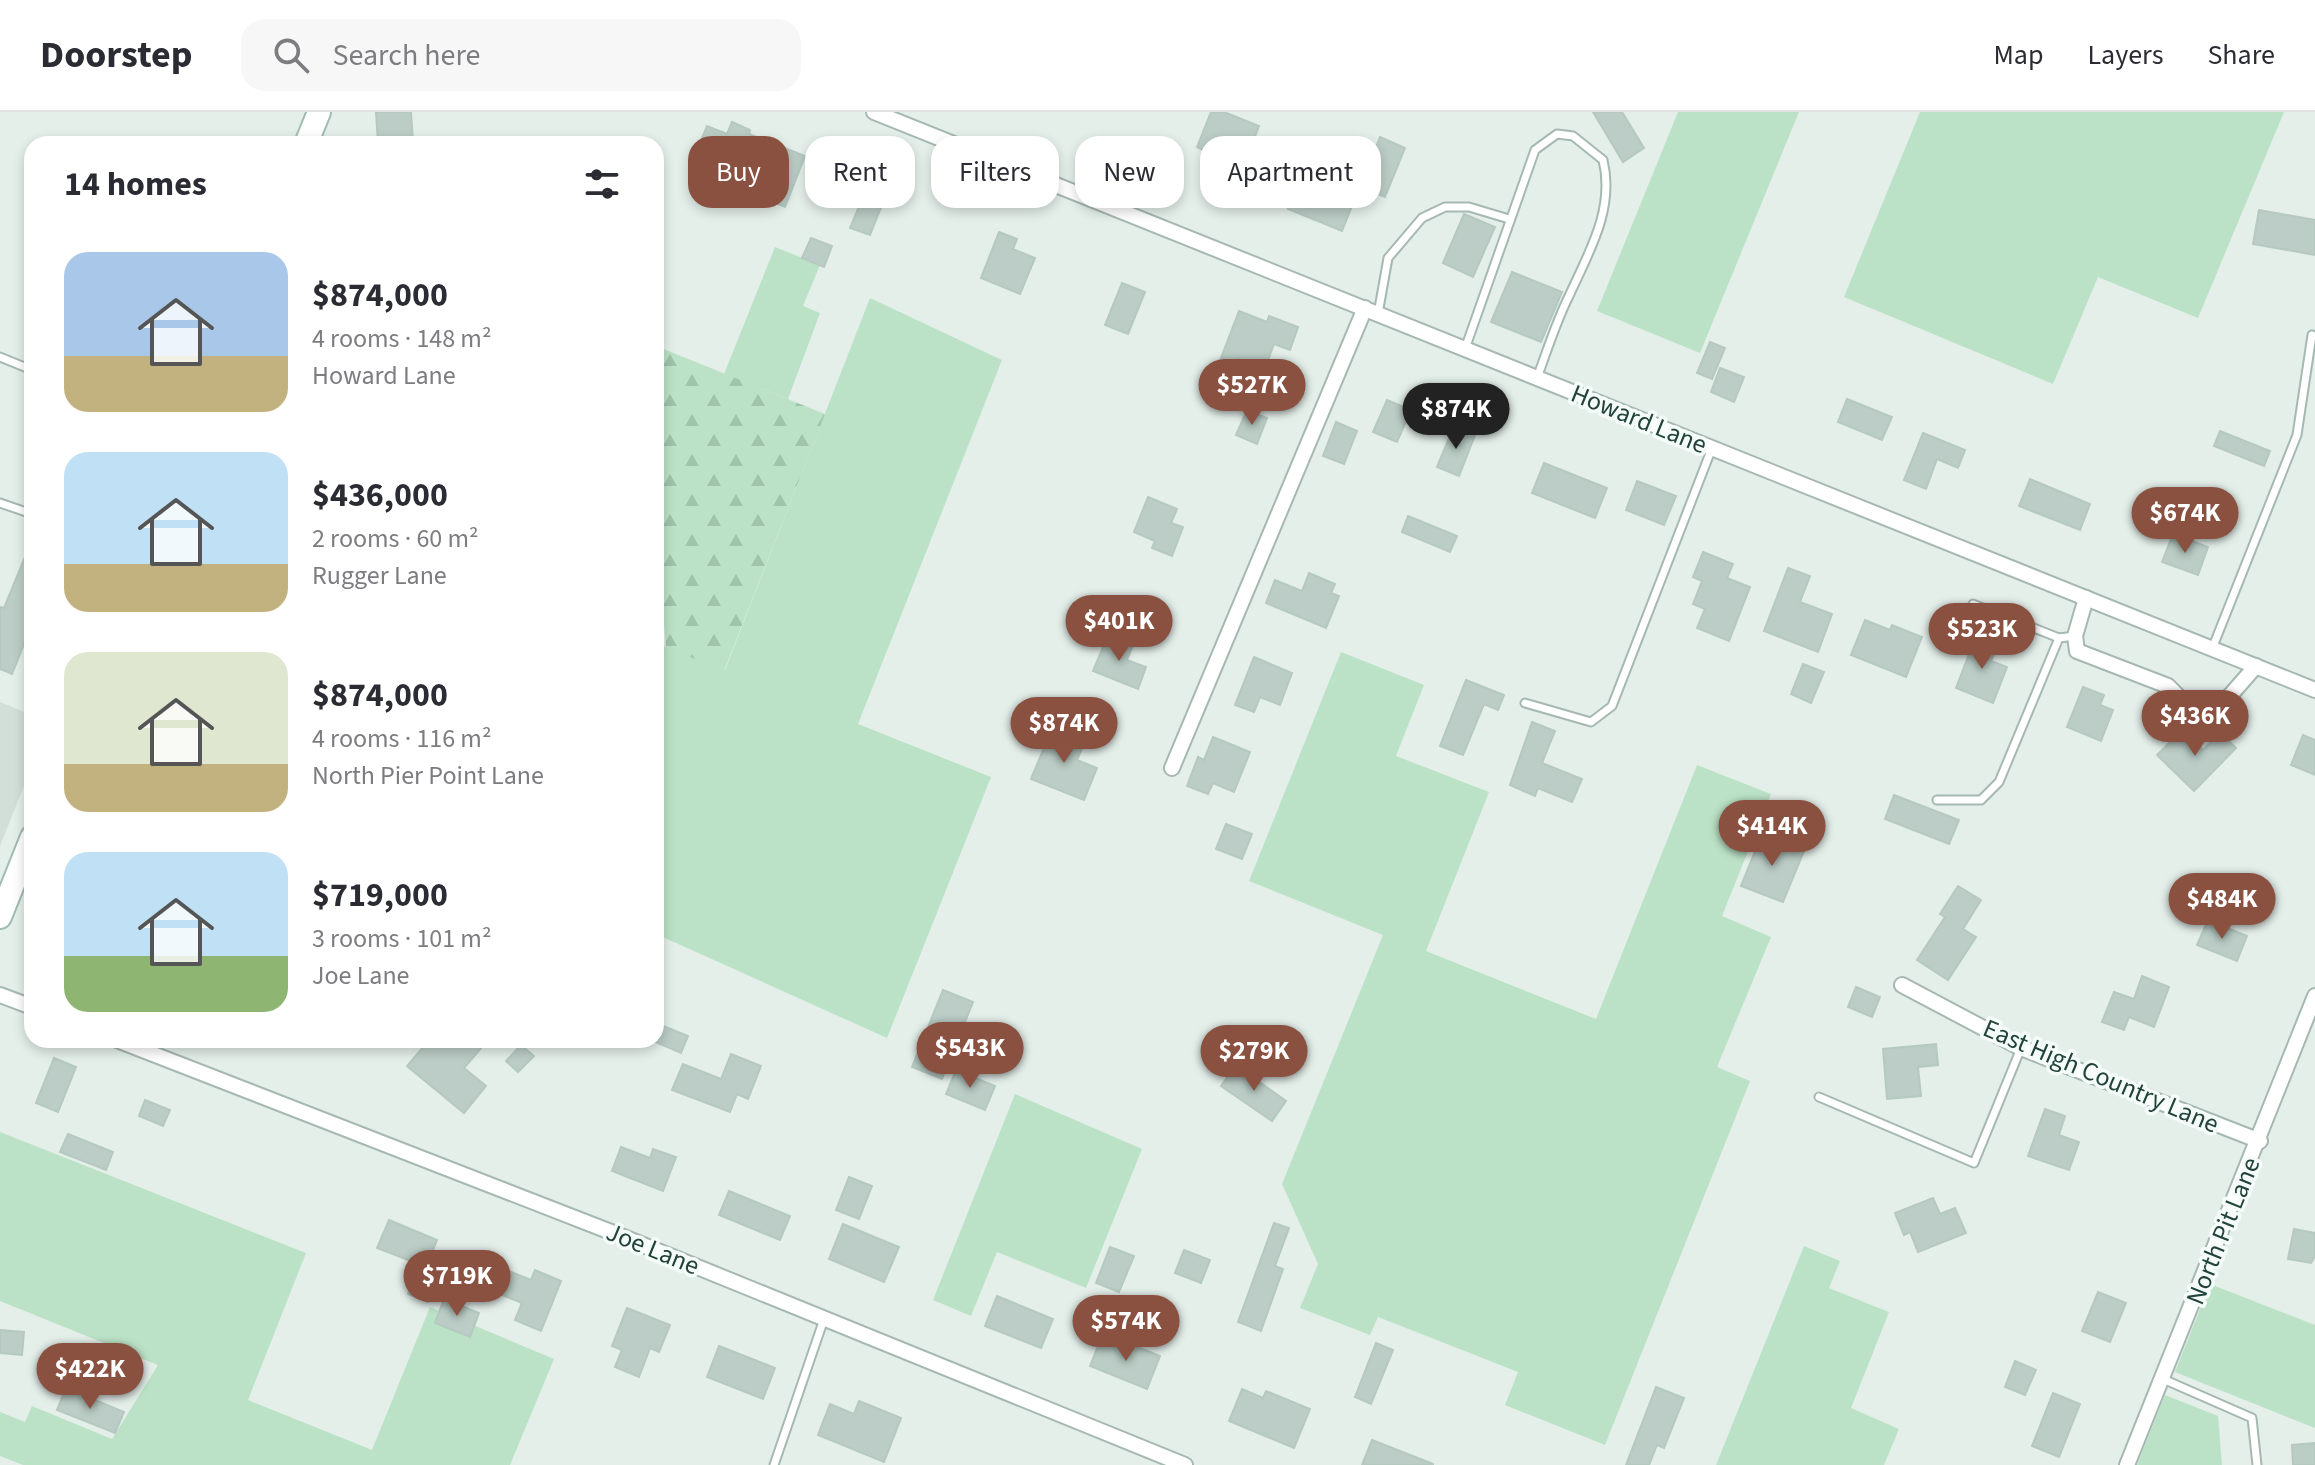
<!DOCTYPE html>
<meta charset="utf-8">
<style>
:root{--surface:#fff;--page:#f7f7f7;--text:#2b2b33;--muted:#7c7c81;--line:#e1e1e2;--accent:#8a5140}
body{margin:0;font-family:"Source Sans 3",sans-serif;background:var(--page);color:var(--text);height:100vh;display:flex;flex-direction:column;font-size:30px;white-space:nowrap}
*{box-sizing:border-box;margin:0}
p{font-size:26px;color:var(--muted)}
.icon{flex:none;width:44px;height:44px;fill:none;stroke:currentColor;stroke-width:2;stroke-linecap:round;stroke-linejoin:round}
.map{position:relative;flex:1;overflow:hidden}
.drawer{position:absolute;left:24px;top:24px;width:640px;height:912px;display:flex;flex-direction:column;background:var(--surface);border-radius:24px;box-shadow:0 4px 12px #0003}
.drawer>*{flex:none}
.guide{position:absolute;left:688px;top:24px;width:760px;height:72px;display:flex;gap:16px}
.price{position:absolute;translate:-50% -68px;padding:0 18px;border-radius:28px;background:var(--accent);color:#fff;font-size:26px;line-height:52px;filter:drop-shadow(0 2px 4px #0008)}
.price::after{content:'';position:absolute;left:50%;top:48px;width:24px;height:18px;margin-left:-12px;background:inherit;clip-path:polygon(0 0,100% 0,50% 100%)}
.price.on{background:#222;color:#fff}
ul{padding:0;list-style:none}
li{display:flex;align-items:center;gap:24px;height:200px;padding:0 40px}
li span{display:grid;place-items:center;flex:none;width:224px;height:160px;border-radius:24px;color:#555}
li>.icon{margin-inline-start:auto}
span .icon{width:96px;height:96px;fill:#fffc;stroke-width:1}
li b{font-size:34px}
h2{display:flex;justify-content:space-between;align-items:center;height:96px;padding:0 40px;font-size:34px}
.chip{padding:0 28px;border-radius:24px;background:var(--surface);box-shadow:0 4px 12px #0003;font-size:28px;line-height:72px}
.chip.on{background:var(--accent);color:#fff}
header{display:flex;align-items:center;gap:48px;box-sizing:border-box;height:112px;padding:0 40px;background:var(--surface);border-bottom:2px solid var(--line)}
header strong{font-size:38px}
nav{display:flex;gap:44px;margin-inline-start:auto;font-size:28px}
.search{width:560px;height:72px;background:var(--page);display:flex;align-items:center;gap:20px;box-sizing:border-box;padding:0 28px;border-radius:24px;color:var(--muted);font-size:30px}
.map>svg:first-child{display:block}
.built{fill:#d2dfd9}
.green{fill:#bbe2c6}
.forest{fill:url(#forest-firs)}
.building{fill:#bbcdc6;stroke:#b5c9c1;stroke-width:2}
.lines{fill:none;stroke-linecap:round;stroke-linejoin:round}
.lane-casing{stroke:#a6b8b2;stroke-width:11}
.street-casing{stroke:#a6b8b2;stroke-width:18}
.secondary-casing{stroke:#a1bcb3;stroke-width:26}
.lane{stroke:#fff;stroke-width:7}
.street{stroke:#fff;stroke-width:14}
.secondary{stroke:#fff;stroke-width:22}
.labels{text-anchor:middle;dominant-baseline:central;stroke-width:7;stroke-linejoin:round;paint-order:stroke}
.street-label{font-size:26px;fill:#21433a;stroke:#f5fbf8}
</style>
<header>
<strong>Doorstep</strong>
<div class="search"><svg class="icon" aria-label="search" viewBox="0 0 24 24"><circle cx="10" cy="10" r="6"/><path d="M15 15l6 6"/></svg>Search here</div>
<nav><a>Map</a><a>Layers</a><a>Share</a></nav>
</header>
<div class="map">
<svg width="2315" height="1353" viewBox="0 0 2315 1353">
<defs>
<pattern id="forest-firs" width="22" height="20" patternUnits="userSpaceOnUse" patternTransform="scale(2)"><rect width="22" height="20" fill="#bbe2c6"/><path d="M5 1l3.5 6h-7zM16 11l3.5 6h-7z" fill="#a0c3ab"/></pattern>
</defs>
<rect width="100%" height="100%" fill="#e4efea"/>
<!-- built -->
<polygon class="built" points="0,590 32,603 32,654 0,734"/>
<!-- green -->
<g class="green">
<polygon points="1678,0 1799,0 1700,241 1597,199"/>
<polygon points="1920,0 2284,0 2198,206 2098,165 2053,272 1844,185"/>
<polygon points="775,135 820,153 803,194 820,201 788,287 724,262"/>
<polygon points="870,186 1002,248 858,612 991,665 887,926 656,822 656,531 725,558"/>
<polygon points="1341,540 1424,573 1396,644 1489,680 1426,839 1596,907 1697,653 1771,682 1722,804 1771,825 1717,955 1750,969 1605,1333 1505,1293 1518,1260 1378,1205 1370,1223 1300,1196 1318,1152 1282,1072 1383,823 1249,769"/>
<polygon points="1015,982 1142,1037 1086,1176 997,1140 971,1204 933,1188"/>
<polygon points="0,1020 306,1141 248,1288 372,1338 430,1195 554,1247 510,1353 23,1353 0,1344 0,1300 25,1310 32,1294 112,1327 158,1253 0,1189"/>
<polygon points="1804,1134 1840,1149 1829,1176 1889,1200 1851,1296 1899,1317 1884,1353 1716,1353"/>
<polygon points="2210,1172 2315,1213 2315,1316 2175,1260"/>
<polygon points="2165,1283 2218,1304 2222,1353 2137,1353"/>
</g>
<!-- forest -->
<polygon class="forest" points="656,234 825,302 724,559 666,535 656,417"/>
<!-- building -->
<g class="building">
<polygon points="376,0 411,0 413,30 378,32"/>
<polygon points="1211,0 1224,0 1259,14 1242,58 1197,35"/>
<polygon points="1593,0 1622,0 1644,36 1623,50"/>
<polygon points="732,10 750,18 749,22 805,44 785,95 764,86 770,69 695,43 707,14 727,22"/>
<polygon points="1380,25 1405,36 1385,85 1360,75"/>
<polygon points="1299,70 1319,78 1322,71 1356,84 1342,119 1288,97"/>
<polygon points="865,80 884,88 870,123 850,116"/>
<polygon points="2259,98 2315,108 2315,143 2253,132"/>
<polygon points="1464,102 1495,115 1473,165 1443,151"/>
<polygon points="999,120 1017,127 1013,137 1035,146 1020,182 981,166"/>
<polygon points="811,126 832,134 824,155 802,146"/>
<polygon points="1512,160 1562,180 1541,230 1491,210"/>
<polygon points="1122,171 1145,180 1128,222 1105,213"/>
<polygon points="1239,199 1267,210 1269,204 1298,215 1290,238 1274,232 1265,256 1238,246 1236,251 1221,246"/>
<polygon points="1710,230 1725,236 1712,267 1697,261"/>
<polygon points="1720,256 1744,265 1734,290 1711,280"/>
<polygon points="1847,287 1892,305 1882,328 1838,310"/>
<polygon points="1387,288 1411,298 1397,330 1373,320"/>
<polygon points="1247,298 1267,306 1257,332 1236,323"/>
<polygon points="1336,310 1357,319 1344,352 1323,344"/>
<polygon points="1454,314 1475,323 1459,364 1437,355"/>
<polygon points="2220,319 2270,339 2264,354 2214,334"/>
<polygon points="1923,321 1965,338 1958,356 1937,347 1926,377 1904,368"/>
<polygon points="1544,351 1607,376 1595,406 1532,381"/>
<polygon points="2030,367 2090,392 2080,418 2019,394"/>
<polygon points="1637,369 1676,384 1664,413 1626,398"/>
<polygon points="1148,385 1177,397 1171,411 1183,415 1172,444 1152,436 1155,429 1134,420"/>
<polygon points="1408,404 1457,424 1450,440 1402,420"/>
<polygon points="2173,422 2208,435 2198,463 2162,450"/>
<polygon points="32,428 32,512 12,562 0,557 0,495 4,496"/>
<polygon points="1703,440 1733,452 1727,466 1750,475 1729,529 1697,516 1705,497 1693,492 1702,469 1693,465"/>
<polygon points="1788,456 1810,464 1800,490 1832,502 1818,540 1764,519"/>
<polygon points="1309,461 1335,472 1331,481 1339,484 1326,516 1266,491 1275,468 1302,479"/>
<polygon points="1865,508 1890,518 1892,513 1922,525 1906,565 1851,543"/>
<polygon points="1108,523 1133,533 1127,548 1146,555 1138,577 1093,559"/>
<polygon points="1976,524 1998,532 1991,549 2007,555 1993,591 1956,576"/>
<polygon points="1254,545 1292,561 1280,593 1260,585 1254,600 1235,593"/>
<polygon points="1803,552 1824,560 1811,591 1791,582"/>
<polygon points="1466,568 1504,583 1498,598 1484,592 1463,643 1440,634"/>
<polygon points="2083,575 2104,583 2100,593 2113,598 2101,629 2067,615"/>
<polygon points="1532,610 1555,619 1542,651 1582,667 1572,690 1538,676 1535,684 1510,673"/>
<polygon points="1053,614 1086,627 1077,648 1097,656 1084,688 1031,667"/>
<polygon points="2182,618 2203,638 2220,621 2236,636 2194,679 2157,643"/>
<polygon points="2303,623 2315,628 2315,663 2291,653"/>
<polygon points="1213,625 1250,640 1234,680 1213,671 1208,682 1187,674 1198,645 1204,648"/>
<polygon points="1894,683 1959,708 1949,732 1885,707"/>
<polygon points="1226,712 1252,722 1242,747 1216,737"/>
<polygon points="1762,722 1804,739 1783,790 1741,774"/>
<polygon points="1958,774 1981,788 1963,817 1976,825 1948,868 1917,848 1945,805 1940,802"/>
<polygon points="2208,808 2247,824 2237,849 2197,833"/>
<polygon points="2142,864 2169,875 2154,915 2129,905 2124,918 2102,910 2114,880 2134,887"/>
<polygon points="1856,875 1880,885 1872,905 1848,895"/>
<polygon points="943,878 973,890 942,967 912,955"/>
<polygon points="656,911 688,924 681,941 656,930"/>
<polygon points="429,928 474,928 482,935 464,956 486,974 464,1001 407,954"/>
<polygon points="1936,932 1938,953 1918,955 1921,984 1887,987 1883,937"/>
<polygon points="521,933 534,944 518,960 506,949"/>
<polygon points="731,942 761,954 748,987 737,982 730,1000 672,978 683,952 721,967"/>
<polygon points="54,946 76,955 58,1000 36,991"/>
<polygon points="1236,953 1286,989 1272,1009 1221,974"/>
<polygon points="956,958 995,974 985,998 946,982"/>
<polygon points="145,988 170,998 163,1014 139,1004"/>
<polygon points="2045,997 2065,1004 2059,1023 2079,1030 2069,1058 2028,1044"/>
<polygon points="68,1022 113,1040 106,1058 60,1040"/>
<polygon points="621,1035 650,1046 653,1037 676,1045 663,1079 612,1059"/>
<polygon points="849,1065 872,1074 859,1107 836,1098"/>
<polygon points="729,1079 790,1104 780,1128 719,1103"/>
<polygon points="1933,1086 1940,1102 1955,1096 1966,1121 1918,1140 1910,1120 1904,1123 1895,1101"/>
<polygon points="389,1108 437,1128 426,1155 377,1136"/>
<polygon points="1274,1111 1289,1116 1275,1154 1283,1157 1261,1219 1238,1210"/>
<polygon points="843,1112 899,1135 884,1170 829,1147"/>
<polygon points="2294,1117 2315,1121 2315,1144 2311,1151 2288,1147"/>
<polygon points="1110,1135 1134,1144 1119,1180 1096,1171"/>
<polygon points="1184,1138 1210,1148 1201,1171 1175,1161"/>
<polygon points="499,1155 531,1168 535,1158 561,1169 541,1219 515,1208 522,1191 490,1178"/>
<polygon points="416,1161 436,1169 428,1190 408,1182"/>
<polygon points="2098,1180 2126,1191 2110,1230 2082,1219"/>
<polygon points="997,1184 1053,1207 1041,1236 985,1214"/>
<polygon points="444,1187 479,1201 470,1225 435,1211"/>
<polygon points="627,1196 670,1213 659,1240 650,1236 639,1265 615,1255 622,1238 612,1234"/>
<polygon points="0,1218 24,1220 22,1243 0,1241"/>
<polygon points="1100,1229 1125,1239 1128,1231 1160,1244 1147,1277 1090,1254"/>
<polygon points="1376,1231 1393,1238 1371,1292 1355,1285"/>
<polygon points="719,1234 775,1256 763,1287 707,1265"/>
<polygon points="2015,1249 2036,1258 2025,1283 2005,1275"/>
<polygon points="1656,1275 1684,1286 1664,1336 1657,1333 1649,1353 1626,1353"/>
<polygon points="66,1276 124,1300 115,1321 57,1298"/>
<polygon points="1242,1277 1263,1286 1266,1279 1310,1297 1294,1336 1229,1309"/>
<polygon points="2053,1281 2080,1292 2059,1345 2032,1334"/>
<polygon points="859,1289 901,1306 884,1350 818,1323 830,1292 854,1302"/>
<polygon points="1372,1328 1433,1352 1433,1353 1362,1353"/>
<polygon points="2315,1331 2315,1353 2293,1353 2292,1333"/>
</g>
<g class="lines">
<!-- lane casing -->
<g class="lane-casing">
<g id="lane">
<polyline points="1378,202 1388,146 1422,106 1445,95 1469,95 1509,107"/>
<path d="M 1465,237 L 1535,38 L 1557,22 L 1573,24 L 1603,48 C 1615,97 1589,140 1569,184 C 1556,210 1547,239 1537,266"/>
<polyline points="0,245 32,258"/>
<polyline points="0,391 32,402"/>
<polyline points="1973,492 2059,526"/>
<polyline points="2212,537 2297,323 2312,223"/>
<polyline points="1525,591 1591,610 1612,594 1712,336"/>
<polyline points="1937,688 1981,688 1999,670 2059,526 2075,524"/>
<polyline points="1819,985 1974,1051 2021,936"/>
<polyline points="2163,1267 2252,1306 2257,1353"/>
<polyline points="774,1353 824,1207"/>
</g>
</g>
<!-- street casing -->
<g class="street-casing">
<g id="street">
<polyline points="874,0 2315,578"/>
<polyline points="2086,486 2075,524 2077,539 2168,574 2180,586 2202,591 2227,587 2256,554"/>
<polyline points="1172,656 1365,196"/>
<polyline points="1902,873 2021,936 2260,1029"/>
<polyline points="0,883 32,895"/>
<polyline points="117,928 611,1120 1185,1353"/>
<polyline points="2127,1353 2315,884"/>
</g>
</g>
<!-- secondary casing -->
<g class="secondary-casing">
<g id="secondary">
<polyline points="306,32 319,0"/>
<polyline points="0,805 32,725"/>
</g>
</g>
<!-- lane -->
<use href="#lane" class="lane"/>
<!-- street -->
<use href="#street" class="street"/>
<!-- secondary -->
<use href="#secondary" class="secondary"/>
</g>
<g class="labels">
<!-- street labels -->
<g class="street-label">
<text transform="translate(1639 307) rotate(22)">Howard Lane</text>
<text transform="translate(2101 964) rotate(23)">East High Country Lane</text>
<text transform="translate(2223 1119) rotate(-68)">North Pit Lane</text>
<text transform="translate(653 1137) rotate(22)">Joe Lane</text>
</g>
</g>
</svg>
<b class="price" style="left:1252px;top:315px">$527K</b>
<b class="price on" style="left:1456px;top:339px">$874K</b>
<b class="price" style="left:2185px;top:443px">$674K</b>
<b class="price" style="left:1119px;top:551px">$401K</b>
<b class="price" style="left:1982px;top:559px">$523K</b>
<b class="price" style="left:2195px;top:646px">$436K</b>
<b class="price" style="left:1064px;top:653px">$874K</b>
<b class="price" style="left:1772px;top:756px">$414K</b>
<b class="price" style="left:2222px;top:829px">$484K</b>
<b class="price" style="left:970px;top:978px">$543K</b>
<b class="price" style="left:1254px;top:981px">$279K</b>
<b class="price" style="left:457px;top:1206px">$719K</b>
<b class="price" style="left:1126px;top:1251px">$574K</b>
<b class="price" style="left:90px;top:1299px">$422K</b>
<div class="guide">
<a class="chip on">Buy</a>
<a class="chip">Rent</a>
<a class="chip">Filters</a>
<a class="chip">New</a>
<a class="chip">Apartment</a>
</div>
<section class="drawer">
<h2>14 homes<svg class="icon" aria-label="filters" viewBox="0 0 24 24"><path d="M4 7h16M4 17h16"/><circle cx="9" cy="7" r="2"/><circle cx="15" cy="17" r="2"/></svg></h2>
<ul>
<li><span style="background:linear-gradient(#a9c7e8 65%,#c2b280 0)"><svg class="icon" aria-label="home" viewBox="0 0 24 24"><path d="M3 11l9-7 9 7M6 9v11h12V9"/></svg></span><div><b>$874,000</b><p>4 rooms · 148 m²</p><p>Howard Lane</p></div></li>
<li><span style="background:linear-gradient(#bfe0f5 70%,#c2b280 0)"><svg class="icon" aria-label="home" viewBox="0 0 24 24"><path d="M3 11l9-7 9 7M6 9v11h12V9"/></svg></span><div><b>$436,000</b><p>2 rooms · 60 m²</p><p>Rugger Lane</p></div></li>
<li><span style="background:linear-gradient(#dfe7d0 70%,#c2b280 0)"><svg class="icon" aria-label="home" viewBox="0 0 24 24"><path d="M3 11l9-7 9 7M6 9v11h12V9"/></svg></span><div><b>$874,000</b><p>4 rooms · 116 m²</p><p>North Pier Point Lane</p></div></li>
<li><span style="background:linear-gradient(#bfe0f5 65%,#8fb573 0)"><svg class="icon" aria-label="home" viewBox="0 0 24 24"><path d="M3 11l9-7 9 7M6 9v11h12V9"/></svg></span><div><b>$719,000</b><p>3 rooms · 101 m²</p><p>Joe Lane</p></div></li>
</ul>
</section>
</div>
